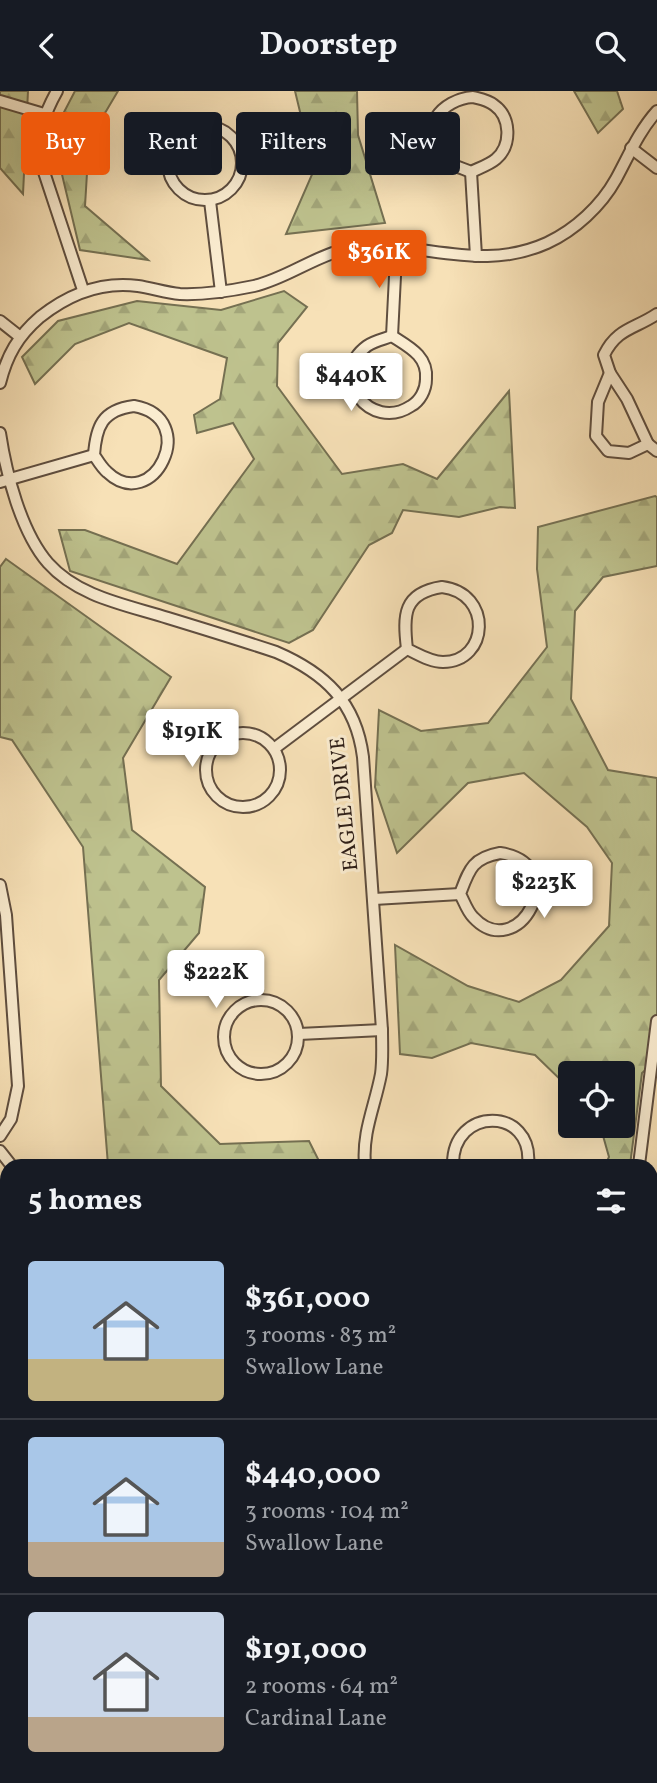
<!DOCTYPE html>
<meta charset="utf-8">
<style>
:root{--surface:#171b24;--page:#242831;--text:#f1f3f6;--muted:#9ea1a6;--line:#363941;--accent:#ea580c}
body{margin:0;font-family:Vollkorn,serif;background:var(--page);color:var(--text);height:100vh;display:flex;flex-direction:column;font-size:26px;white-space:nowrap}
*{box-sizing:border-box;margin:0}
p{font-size:23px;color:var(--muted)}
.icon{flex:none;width:38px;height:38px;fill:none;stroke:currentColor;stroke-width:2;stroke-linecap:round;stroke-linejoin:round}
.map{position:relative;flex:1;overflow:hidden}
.sheet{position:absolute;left:0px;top:1068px;width:658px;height:625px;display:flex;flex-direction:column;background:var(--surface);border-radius:21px 21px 0 0;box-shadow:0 7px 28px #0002}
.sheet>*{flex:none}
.top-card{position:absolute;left:21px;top:21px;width:616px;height:63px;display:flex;gap:14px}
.fabs{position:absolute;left:558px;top:970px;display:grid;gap:14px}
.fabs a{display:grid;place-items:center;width:77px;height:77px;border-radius:7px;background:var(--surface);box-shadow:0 7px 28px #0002;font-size:35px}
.price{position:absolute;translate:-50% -60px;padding:0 16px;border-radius:7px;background:#fff;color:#222;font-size:23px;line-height:46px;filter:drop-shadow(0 2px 4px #0008)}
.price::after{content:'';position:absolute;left:50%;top:42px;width:21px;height:16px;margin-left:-10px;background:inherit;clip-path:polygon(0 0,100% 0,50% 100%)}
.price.active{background:var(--accent);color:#fff}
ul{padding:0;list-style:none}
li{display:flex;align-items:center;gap:21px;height:175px;padding:0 28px}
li+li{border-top:2px solid var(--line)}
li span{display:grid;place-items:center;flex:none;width:196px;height:140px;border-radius:7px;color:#555}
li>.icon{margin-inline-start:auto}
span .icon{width:84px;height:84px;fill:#fffc;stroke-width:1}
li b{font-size:30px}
h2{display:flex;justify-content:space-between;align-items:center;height:84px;padding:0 28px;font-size:30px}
.chip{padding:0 24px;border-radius:7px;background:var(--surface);box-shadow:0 7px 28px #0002;font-size:24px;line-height:63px}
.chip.active{background:var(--accent);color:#fff}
header{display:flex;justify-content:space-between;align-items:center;height:91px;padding:0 28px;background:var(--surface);font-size:32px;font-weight:700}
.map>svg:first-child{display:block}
.forest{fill:url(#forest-firs);stroke:#757052;stroke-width:2}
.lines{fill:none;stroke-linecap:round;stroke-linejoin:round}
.service-casing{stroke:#5f4e3f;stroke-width:9}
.minor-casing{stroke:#5f4e3f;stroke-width:14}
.tertiary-casing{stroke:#5f4e3f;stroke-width:18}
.service{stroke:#faecd0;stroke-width:5}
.minor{stroke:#faecd0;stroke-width:10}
.tertiary{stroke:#faecd0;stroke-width:14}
.labels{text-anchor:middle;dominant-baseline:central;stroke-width:6;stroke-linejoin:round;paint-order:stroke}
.street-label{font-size:21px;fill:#2c1d17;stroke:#faecd0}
</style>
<header><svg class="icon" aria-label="back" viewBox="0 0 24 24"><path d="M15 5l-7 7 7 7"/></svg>Doorstep<svg class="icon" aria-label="search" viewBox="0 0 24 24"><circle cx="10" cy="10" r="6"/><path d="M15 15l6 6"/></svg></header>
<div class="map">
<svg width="657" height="1692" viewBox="0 0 657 1692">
<defs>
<pattern id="forest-firs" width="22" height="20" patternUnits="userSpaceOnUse" patternTransform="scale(1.75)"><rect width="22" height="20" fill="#bec28e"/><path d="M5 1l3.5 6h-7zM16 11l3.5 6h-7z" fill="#a3a67a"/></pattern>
</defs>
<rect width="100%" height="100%" fill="#f7e1b7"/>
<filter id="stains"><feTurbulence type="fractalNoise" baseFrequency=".00286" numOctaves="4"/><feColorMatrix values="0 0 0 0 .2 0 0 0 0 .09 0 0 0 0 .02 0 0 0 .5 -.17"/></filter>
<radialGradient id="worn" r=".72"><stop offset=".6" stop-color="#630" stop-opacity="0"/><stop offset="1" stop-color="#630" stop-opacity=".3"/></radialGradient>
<!-- forest -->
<g class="forest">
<polygon points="0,0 28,0 23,103 0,77"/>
<polygon points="75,0 118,0 89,49 85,115 148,169 80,159 59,71 62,25"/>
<polygon points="295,0 357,0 358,44 385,132 286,143 314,79"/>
<polygon points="574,0 617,0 623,18 598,42"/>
<polygon points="284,200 307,216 278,252 277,295 342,383 403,373 437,388 509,300 515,417 500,416 459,426 403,419 392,442 369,454 313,539 289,552 70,480 59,439 85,439 177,473 254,368 233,332 197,342 194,324 220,308 227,267 129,232 75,253 35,293 22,266 58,230 137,210 221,219"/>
<polygon points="655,405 657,406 657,475 603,486 575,520 571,608 608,679 657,687 657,969 642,982 630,1074 605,1074 609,1066 600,1034 623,1034 623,982 570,982 570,998 535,964 471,952 432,967 400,963 395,854 468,895 519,911 561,889 609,835 612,772 587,736 524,682 468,692 397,762 375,696 379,619 421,640 488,632 547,556 537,478 538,436"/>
<polygon points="6,468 171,586 123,667 132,739 205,796 199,842 159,889 161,995 220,1053 309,1050 321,1074 108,1074 83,756 12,649 0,646 0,476"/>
<polygon points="199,1685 267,1685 267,1692 202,1692"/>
</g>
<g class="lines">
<!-- service casing -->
<g class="service-casing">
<g id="service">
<polyline points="0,1493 7,1493"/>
<polyline points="175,1685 177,1692"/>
</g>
</g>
<!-- minor casing -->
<g class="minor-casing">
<g id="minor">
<path d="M 57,0 C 44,23 38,42 40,69 L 83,199"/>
<path d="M 473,6 C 481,8 488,9 494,14 C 511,26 512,54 496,68 C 489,74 479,77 471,81 C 462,77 449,74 442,66 C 416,38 442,8 473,6 Z"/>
<polyline points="0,10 44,23"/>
<circle cx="205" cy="72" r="37"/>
<polyline points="631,57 657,77"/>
<polyline points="471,81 476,165"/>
<polyline points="210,110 221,201"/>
<polyline points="0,230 19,245"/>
<path d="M 392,245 C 409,256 428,265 426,288 C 426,299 420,310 411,315 C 370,342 327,284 367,255 C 374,250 384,248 392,245 Z"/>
<polyline points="392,245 395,185 399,157"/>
<polyline points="610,282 598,311 596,345 608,360 629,362 648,353 657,360"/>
<path d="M 0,292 C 7,264 18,245 40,226 C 69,203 101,190 138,195 C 152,197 166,202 180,203 C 205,204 230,200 254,195 C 293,186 324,156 369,155 C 431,154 485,180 547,152 C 575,139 601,115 616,88 C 629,64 639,40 657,20"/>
<path d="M 134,315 C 202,327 153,425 107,381 C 102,377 98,370 94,364 C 96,336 102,319 134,315 Z"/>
<path d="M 0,342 C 6,382 21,441 48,472 C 78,506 127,514 168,527 C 204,538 240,549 276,561 C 325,582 356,611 363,666 L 382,939 C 382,953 383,969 381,983 C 375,1015 362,1041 365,1074"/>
<path d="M 648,353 L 627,308 L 610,282 L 604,264 C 617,237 635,238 657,223"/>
<polyline points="0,391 94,364"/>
<path d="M 442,496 C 493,502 489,571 443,571 C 430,571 418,563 407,558 C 403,524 403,502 442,496 Z"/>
<circle cx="243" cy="679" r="37"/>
<polyline points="275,657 407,558"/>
<path d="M 500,762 C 574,773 518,875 473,826 C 467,820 464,810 460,803 C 469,779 472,767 500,762 Z"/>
<polyline points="0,794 6,824 18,995 11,1028 0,1045"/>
<polyline points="374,808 460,803"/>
<circle cx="261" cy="946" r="37"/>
<polyline points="299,943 382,939"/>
<polyline points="0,1060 11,1074"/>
<path d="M 453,1074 C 452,1015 534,1015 528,1074"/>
<polyline points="639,1074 657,930"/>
<polyline points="651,1252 657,1258"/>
<path d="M 657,1267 C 652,1281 651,1294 657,1308"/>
<polyline points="376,1692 377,1685"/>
<polyline points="600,1692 601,1685"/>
</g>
</g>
<!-- tertiary casing -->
<g class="tertiary-casing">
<g id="tertiary">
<polyline points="0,1429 7,1430"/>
<polyline points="651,1473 657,1473"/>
</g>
</g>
<!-- service -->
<use href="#service" class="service"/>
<!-- minor -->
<use href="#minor" class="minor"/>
<!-- tertiary -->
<use href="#tertiary" class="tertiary"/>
</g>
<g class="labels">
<!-- street labels -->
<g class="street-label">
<text transform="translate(345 713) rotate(-96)">EAGLE DRIVE</text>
</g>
</g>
<rect width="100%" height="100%" filter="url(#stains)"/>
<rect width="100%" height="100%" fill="url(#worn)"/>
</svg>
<div class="fabs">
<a><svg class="icon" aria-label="locate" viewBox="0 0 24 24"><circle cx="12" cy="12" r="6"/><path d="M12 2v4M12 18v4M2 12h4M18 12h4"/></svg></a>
</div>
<b class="price active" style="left:379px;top:199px">$361K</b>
<b class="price" style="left:351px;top:322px">$440K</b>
<b class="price" style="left:192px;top:678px">$191K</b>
<b class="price" style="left:544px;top:829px">$223K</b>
<b class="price" style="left:216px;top:919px">$222K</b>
<div class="top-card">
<a class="chip active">Buy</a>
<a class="chip">Rent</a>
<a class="chip">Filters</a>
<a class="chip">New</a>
</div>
<section class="sheet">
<h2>5 homes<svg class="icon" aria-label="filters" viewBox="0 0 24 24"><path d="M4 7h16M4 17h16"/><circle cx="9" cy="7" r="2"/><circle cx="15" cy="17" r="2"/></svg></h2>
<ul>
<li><span style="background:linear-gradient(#a9c7e8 70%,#c2b280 0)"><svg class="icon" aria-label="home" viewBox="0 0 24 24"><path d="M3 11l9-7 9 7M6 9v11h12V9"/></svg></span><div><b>$361,000</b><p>3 rooms · 83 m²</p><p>Swallow Lane</p></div></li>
<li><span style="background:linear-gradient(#a9c7e8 75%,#b9a48a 0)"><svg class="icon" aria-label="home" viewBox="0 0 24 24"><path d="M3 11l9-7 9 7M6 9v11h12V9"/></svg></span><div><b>$440,000</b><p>3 rooms · 104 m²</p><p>Swallow Lane</p></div></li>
<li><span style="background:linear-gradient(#c9d6e8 75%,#b9a48a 0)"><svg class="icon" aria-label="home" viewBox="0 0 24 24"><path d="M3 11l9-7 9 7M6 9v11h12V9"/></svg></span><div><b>$191,000</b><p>2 rooms · 64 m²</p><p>Cardinal Lane</p></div></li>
</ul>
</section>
</div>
